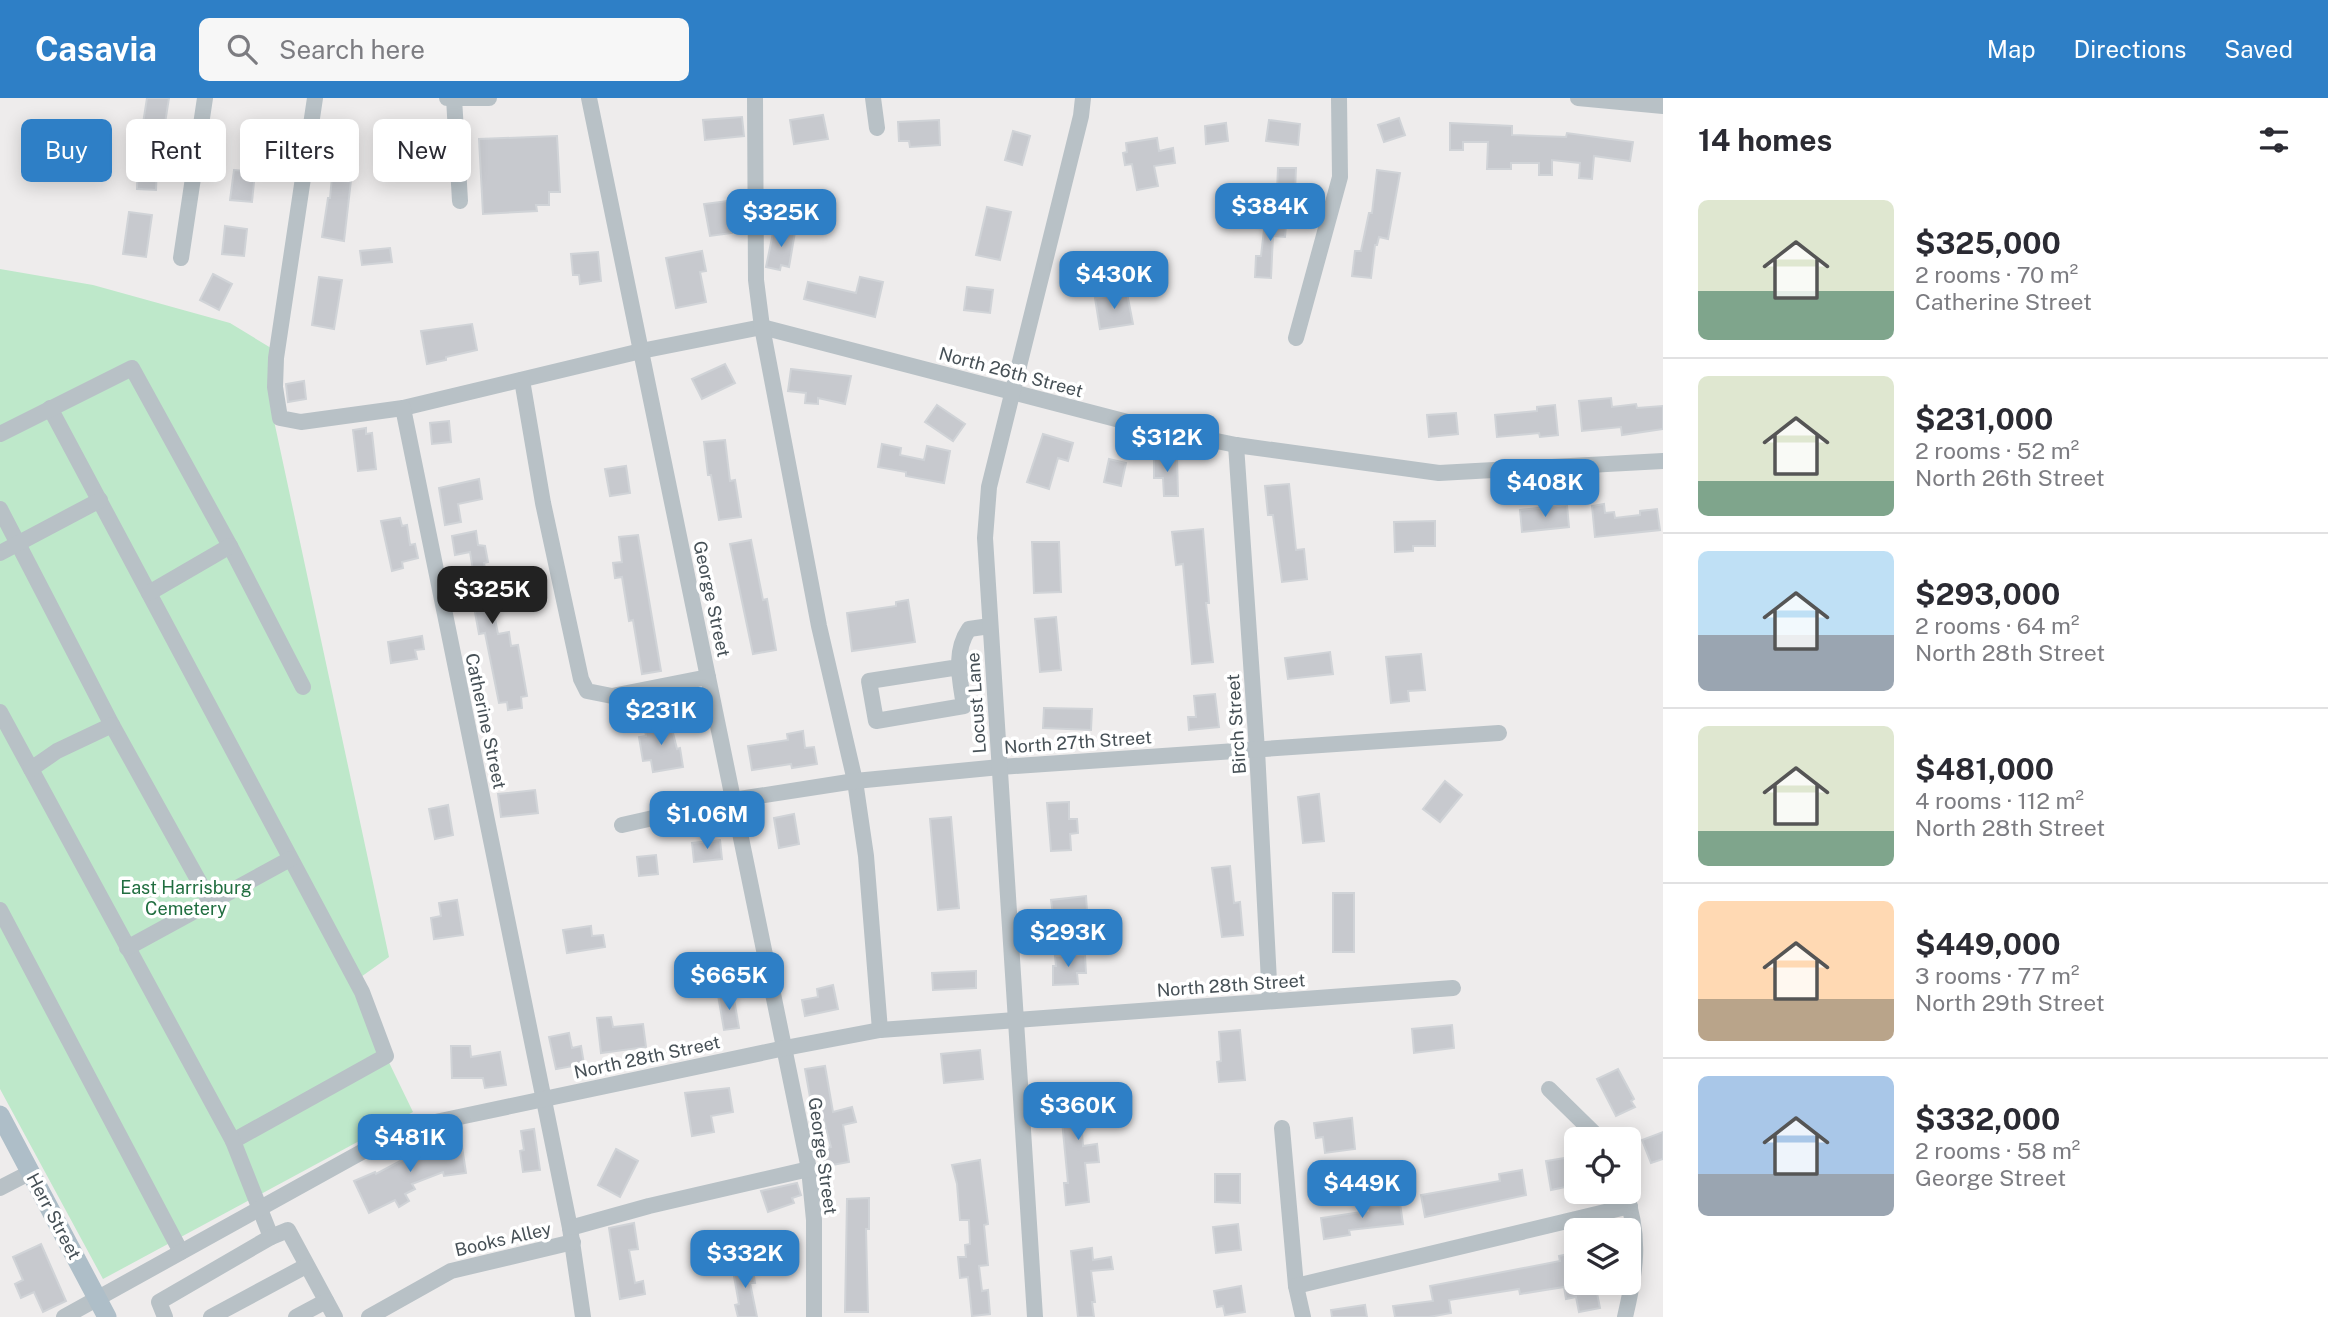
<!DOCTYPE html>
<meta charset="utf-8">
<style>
:root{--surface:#fff;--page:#f7f7f7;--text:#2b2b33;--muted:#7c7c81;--line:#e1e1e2;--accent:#2e7fc6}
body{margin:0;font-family:"Public Sans",sans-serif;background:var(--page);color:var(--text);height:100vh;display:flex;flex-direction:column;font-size:26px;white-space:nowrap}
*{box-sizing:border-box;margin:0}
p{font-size:23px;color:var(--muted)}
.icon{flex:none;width:38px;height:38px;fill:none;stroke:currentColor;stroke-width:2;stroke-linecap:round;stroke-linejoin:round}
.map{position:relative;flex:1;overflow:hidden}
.panel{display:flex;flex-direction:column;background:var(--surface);width:665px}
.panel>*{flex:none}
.guide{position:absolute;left:21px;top:21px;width:665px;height:63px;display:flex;gap:14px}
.tools{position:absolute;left:1564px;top:1029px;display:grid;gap:14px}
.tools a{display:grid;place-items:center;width:77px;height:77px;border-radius:10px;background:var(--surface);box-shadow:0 4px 18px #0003;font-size:35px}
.price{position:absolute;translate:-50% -60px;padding:0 16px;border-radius:14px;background:var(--accent);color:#fff;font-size:23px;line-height:46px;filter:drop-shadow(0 2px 4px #0008)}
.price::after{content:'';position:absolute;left:50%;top:42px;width:21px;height:16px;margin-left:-10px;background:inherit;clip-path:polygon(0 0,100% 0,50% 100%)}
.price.selected{background:#222;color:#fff}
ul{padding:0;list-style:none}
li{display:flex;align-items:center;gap:21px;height:175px;padding:0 35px}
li+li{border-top:2px solid var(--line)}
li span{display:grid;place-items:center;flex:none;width:196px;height:140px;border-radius:10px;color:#555}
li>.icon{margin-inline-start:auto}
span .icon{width:84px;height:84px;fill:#fffc;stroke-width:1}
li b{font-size:30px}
h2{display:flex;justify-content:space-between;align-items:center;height:84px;padding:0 35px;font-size:30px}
.chip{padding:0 24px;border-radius:10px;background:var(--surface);box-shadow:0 4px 18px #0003;font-size:24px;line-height:63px}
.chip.selected{background:var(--accent);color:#fff}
header{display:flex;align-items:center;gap:42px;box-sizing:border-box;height:98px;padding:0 35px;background:var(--accent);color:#fff}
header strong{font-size:33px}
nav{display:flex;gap:38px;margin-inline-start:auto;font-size:24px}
.search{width:490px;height:63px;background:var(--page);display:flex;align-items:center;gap:18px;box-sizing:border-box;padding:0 24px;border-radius:10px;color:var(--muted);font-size:26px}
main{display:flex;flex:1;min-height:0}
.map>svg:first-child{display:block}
.green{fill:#bee8ca}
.building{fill:#c7c9ce;stroke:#d0d3d7;stroke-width:2}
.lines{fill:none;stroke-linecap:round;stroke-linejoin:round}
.minor{stroke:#b8c1c6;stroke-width:16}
.major{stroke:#aebec8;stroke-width:19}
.labels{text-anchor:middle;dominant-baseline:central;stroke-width:7;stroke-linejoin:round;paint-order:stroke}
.street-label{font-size:18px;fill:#465056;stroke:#fff}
.park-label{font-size:18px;fill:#216e40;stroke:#fff}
</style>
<header>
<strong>Casavia</strong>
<div class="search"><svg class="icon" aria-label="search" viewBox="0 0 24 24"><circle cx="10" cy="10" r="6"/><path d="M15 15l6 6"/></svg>Search here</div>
<nav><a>Map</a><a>Directions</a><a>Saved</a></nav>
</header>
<main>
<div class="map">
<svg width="1663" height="1219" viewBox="0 0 1663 1219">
<rect width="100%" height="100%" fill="#eeecec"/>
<!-- green -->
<polygon class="green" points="0,171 93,187 230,225 271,250 273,318 389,859 351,886 413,1014 103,1181 0,991"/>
<!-- building -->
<g class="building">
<polygon points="147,0 169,0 162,44 158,44 156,92 137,91 138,57"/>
<polygon points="823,17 828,41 794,46 790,22"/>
<polygon points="742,19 744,38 705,42 703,22"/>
<polygon points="1399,20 1405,37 1384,44 1378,27"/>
<polygon points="939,22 940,47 910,49 909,43 899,43 898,24"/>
<polygon points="1269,22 1300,26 1298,47 1266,43"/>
<polygon points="1226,25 1228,43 1206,46 1205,28"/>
<polygon points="1450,25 1512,28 1512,37 1566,39 1567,35 1633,44 1630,63 1594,58 1592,81 1579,80 1580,65 1552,62 1552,77 1539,77 1539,65 1511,65 1511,71 1487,71 1488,44 1463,44 1463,52 1450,52"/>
<polygon points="1013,33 1030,38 1022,67 1005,62"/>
<polygon points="336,37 356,39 344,143 322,139 328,100 330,100"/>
<polygon points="557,38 560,94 549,94 549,107 536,107 537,113 483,116 479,41"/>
<polygon points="1157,40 1159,53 1173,50 1175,65 1154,68 1158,88 1137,92 1132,66 1125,67 1123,55 1127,54 1126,45"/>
<polygon points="1278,70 1296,70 1295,94 1277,93"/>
<polygon points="234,72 255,74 252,104 230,102"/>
<polygon points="1377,72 1400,75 1388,141 1379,139 1377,147 1375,147 1371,180 1352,178 1355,153 1361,153 1369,115 1372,115"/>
<polygon points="727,103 732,135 710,138 704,106"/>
<polygon points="987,109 1011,114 1000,162 976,157"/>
<polygon points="129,114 152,117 146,159 123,156"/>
<polygon points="1266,114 1287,116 1285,139 1273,138 1271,180 1255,179 1256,158 1261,158"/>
<polygon points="225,128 247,131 244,158 222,156"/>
<polygon points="774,130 795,134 789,169 781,167 780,172 766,169"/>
<polygon points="390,150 392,164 362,167 360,153"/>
<polygon points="702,153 706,173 700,174 706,204 676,210 666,160"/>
<polygon points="598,154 601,183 580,186 579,177 573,177 571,156"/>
<polygon points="213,176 232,186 219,212 200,202"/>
<polygon points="319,179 342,182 334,231 312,227"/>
<polygon points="860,179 883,184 875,219 804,201 808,184 856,195"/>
<polygon points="967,189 993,192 990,215 964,212"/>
<polygon points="1127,195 1133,226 1100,231 1095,200"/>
<polygon points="472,226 477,252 446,259 446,262 427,266 421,233"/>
<polygon points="725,266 735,285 702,301 692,281"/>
<polygon points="791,271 851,278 845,306 818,300 818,306 805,305 806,295 788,293"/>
<polygon points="304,283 306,301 288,304 286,286"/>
<polygon points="1611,300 1612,309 1636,306 1637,310 1663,308 1663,331 1622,337 1621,329 1582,333 1579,303"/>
<polygon points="937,307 965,326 953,343 925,324"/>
<polygon points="1555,307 1558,337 1540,339 1539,335 1497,339 1495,317 1537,313 1537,309"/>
<polygon points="1456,315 1458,336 1429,339 1427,317"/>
<polygon points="449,323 451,344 432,346 430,325"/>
<polygon points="366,330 366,336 372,335 376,371 358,373 353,332"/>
<polygon points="1043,336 1073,345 1068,363 1058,360 1049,391 1027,384"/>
<polygon points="725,342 730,383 735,382 741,419 719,422 711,377 708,377 704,344"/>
<polygon points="882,346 901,350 900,357 924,362 927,348 950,353 944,385 906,378 906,374 878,369"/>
<polygon points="1154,359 1177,359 1178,398 1164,398 1163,380 1154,380"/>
<polygon points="1109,361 1126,365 1121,388 1104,384"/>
<polygon points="626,368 630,395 610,398 605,371"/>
<polygon points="479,381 482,401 458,406 461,424 445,427 439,390"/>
<polygon points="1289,386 1296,452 1304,451 1307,481 1282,484 1273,417 1268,417 1265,388"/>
<polygon points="1604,406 1605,415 1614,414 1615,420 1640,417 1640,413 1657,411 1660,432 1595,439 1592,408"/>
<polygon points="1567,407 1569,429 1522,434 1520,412"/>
<polygon points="400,420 402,428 407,427 410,447 415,446 418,460 402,464 403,470 392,473 381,423"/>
<polygon points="1435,423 1435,448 1413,448 1413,453 1395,454 1394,424"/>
<polygon points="1203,431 1209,505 1206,505 1213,564 1192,566 1183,466 1176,467 1172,434"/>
<polygon points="476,433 478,447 485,448 488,464 484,465 498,536 509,534 511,548 518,547 527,598 521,599 522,610 508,612 507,604 499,605 485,535 479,536 472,498 466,499 462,480 474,478 470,454 455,457 452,438"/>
<polygon points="638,437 661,573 642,576 633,522 629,523 622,479 615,480 613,465 622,464 619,439"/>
<polygon points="751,442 763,502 767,501 776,552 753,556 730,446"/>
<polygon points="1032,444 1059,444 1061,494 1034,495"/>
<polygon points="908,502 915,544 852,553 847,515 896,508 896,504"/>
<polygon points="1056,519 1061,572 1040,574 1035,521"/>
<polygon points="422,538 424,551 415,552 417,561 391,565 388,544"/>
<polygon points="1330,554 1333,576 1288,581 1285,560"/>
<polygon points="1421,556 1425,592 1408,593 1409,603 1391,605 1386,559"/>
<polygon points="1215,596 1219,629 1189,632 1188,619 1196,619 1194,598"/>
<polygon points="1044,610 1092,611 1091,632 1043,630"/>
<polygon points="670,623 677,651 680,650 683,669 653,674 651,662 643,663 639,639 646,638 644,627"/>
<polygon points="803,633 805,650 814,649 817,666 792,670 791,666 752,672 748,648 788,642 787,636"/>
<polygon points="1445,683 1462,697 1440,724 1423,711"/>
<polygon points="535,692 538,715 501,719 498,696"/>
<polygon points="1319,696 1324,743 1303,745 1298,699"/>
<polygon points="1069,704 1069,721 1077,721 1078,735 1070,736 1071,752 1051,753 1047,705"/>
<polygon points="448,707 453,737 435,741 429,711"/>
<polygon points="794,716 799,746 779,750 774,720"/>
<polygon points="951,719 959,810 938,812 930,721"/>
<polygon points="720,742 722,761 694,764 692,745"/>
<polygon points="656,757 658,776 639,778 637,759"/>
<polygon points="1230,768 1234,805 1240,804 1243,837 1222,839 1212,770"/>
<rect x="1333" y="795" width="21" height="59"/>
<polygon points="1086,798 1087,813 1082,813 1083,822 1054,825 1051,802"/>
<polygon points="457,802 463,837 434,841 431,820 441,818 439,805"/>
<polygon points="591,828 592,838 603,837 605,849 567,855 563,832"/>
<polygon points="1085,857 1086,875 1077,875 1078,886 1053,887 1053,868 1056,868 1055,858"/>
<polygon points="976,873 976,890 933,892 932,875"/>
<polygon points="833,887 838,911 805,918 802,902 818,899 817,891"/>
<polygon points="733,895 739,930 724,932 718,897"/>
<polygon points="611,919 613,929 643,926 646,949 601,955 597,920"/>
<polygon points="1452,927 1454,950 1414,955 1412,931"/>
<polygon points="1240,932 1245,982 1219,984 1217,964 1221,963 1219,934"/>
<polygon points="569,935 572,950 581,948 584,966 556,971 549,939"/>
<polygon points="451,948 470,948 471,959 500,954 506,987 485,990 483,980 452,980"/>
<polygon points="980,952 983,981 944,985 941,956"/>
<polygon points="825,968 833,1014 852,1009 856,1024 843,1027 849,1064 821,1069 818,1052 831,1049 819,1004 811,1005 805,971"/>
<polygon points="1618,971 1634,1001 1631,1003 1635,1009 1616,1018 1597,981"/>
<polygon points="729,990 733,1014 711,1018 714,1034 692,1038 685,995"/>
<polygon points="1099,994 1102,1018 1081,1020 1083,1048 1097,1046 1099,1064 1085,1065 1089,1104 1066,1107 1064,1085 1068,1085 1062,1023 1059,1023 1056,999"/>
<polygon points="1352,1020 1355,1051 1325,1055 1323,1039 1316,1040 1314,1025"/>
<polygon points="534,1031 540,1072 523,1074 520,1053 524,1052 521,1033"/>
<polygon points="1663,1034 1663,1061 1651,1065 1642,1042"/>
<polygon points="461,1042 466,1075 444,1078 443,1074 412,1086 415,1091 405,1096 409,1103 399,1109 395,1102 369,1115 354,1083 375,1074 376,1076 406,1060 405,1058 440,1045"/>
<polygon points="616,1051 638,1063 620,1099 598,1087"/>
<polygon points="1571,1059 1575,1087 1551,1092 1546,1063"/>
<polygon points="980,1062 988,1126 984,1127 988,1167 979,1168 982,1193 988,1192 990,1216 972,1218 968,1179 960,1180 958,1159 966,1159 965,1147 970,1146 969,1122 960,1122 957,1086 952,1067"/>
<polygon points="1522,1072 1526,1097 1425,1119 1421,1097 1500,1083 1499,1076"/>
<polygon points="1215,1076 1240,1076 1240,1105 1215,1104"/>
<polygon points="797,1085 801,1097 792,1100 794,1105 768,1114 761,1093"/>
<polygon points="869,1100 869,1131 866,1131 868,1214 845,1214 847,1101"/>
<polygon points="1400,1105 1403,1126 1349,1132 1350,1137 1324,1141 1321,1120 1368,1113 1367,1109"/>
<polygon points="634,1125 638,1151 629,1152 635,1185 643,1183 645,1196 620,1201 609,1130"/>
<polygon points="1238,1126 1241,1152 1216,1155 1213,1129"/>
<polygon points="41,1146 66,1203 43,1214 34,1194 21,1200 15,1186 23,1182 13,1159"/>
<polygon points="1092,1150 1093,1162 1111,1159 1113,1171 1091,1173 1095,1204 1092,1204 1094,1219 1078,1219 1071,1153"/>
<polygon points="1577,1154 1577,1185 1595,1185 1600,1210 1579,1214 1576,1199 1566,1201 1564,1189 1520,1196 1519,1191 1449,1202 1451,1215 1429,1219 1395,1219 1393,1208 1433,1203 1430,1188 1560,1163 1559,1158"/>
<polygon points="752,1164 755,1185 750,1185 757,1219 738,1219 735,1207 739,1206 732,1167"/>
<polygon points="1241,1188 1245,1214 1225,1217 1223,1208 1217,1209 1214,1193"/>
<polygon points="1365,1207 1367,1219 1332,1219 1331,1212"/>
</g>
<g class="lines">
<!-- minor -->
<g class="minor">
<polyline points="315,0 276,260 275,289 280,320 301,324 403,310 641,253 762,229 1139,327 1236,347 1439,375 1663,363"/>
<polyline points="447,0 489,0"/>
<polyline points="454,0 460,103"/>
<polyline points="589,0 809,1071 814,1122 814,1219"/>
<polyline points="755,0 756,182 762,229 819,528 855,683 866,758 880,932"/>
<polyline points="873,0 877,30"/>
<polyline points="1578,0 1663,8"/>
<polyline points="181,160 205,0"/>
<polyline points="1296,240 1340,79 1339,0"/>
<polyline points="522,282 543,405 581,581 587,593 612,598 708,579"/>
<polyline points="50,310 362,894 386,958 233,1043"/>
<polyline points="403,310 570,1130 583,1219"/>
<polyline points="0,336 132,270 230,448 303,589"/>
<polyline points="1236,347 1257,652 1270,903"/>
<polyline points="0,411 112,627 211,805"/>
<polyline points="0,455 100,402"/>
<polyline points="149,495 230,448"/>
<path d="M 959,569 L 869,583 L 876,623 L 964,608 C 960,582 953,554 969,531 L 990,528"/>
<polyline points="0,614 233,1043 271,1139 288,1132 335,1219"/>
<polyline points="31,671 57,653 112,627"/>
<polyline points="622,727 733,702 855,683 1000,669 1499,635"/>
<polyline points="0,812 181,1154"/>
<polyline points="127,850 290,761"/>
<polyline points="1549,991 1600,1041"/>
<polyline points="1282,1030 1296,1188 1303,1219"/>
<polyline points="0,1090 31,1074"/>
<path d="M 1625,1094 C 1641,1139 1636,1173 1625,1219"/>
<polyline points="570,1130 649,1108 809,1071"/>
<polyline points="1296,1188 1630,1108"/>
<polyline points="64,1219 396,1035 412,1029 785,950 880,932 1453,890"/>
<polyline points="165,1219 159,1204 271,1139"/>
<polyline points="211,1219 306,1168"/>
<polyline points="296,1219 326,1203"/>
<polyline points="369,1219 451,1173 573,1144"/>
<polyline points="1035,1219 985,440 989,389 1081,18 1083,0"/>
</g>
<!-- major -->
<polyline class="major" points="0,1017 107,1219"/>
</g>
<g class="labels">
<!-- street labels -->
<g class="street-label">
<text transform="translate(1011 274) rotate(15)">North 26th Street</text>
<text transform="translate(712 501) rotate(78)">George Street</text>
<text transform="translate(976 605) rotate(-94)">Locust Lane</text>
<text transform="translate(486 623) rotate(78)">Catherine Street</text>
<text transform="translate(1236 626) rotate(-94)">Birch Street</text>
<text transform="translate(1078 644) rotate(-4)">North 27th Street</text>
<text transform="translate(1231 887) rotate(-4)">North 28th Street</text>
<text transform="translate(647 959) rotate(-12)">North 28th Street</text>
<text transform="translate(823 1058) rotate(82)">George Street</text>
<text transform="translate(54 1118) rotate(62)">Herr Street</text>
<text transform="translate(503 1141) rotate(-13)">Books Alley</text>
</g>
<!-- park labels -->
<g class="park-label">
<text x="186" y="789">East Harrisburg<tspan x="186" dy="21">Cemetery</tspan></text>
</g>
</g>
</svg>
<div class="tools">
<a><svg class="icon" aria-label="locate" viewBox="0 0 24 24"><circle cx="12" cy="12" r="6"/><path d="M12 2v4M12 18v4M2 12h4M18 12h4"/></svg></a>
<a><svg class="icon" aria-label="layers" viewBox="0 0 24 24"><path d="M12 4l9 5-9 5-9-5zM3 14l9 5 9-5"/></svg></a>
</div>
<b class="price" style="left:1270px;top:145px">$384K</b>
<b class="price" style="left:781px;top:151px">$325K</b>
<b class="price" style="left:1114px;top:213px">$430K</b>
<b class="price" style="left:1167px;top:376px">$312K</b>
<b class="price" style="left:1545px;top:421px">$408K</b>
<b class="price selected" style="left:492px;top:528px">$325K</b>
<b class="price" style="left:661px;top:649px">$231K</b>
<b class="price" style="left:707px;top:753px">$1.06M</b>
<b class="price" style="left:1068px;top:871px">$293K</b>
<b class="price" style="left:729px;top:914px">$665K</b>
<b class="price" style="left:1078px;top:1044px">$360K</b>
<b class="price" style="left:410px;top:1076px">$481K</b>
<b class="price" style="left:1362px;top:1122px">$449K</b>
<b class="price" style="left:745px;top:1192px">$332K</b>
<div class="guide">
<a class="chip selected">Buy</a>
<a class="chip">Rent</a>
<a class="chip">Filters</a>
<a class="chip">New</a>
</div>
</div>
<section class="panel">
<h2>14 homes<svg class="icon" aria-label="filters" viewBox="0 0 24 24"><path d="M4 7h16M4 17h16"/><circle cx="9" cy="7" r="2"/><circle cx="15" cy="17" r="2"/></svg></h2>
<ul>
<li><span style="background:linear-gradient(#dfe7d0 65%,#7fa58c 0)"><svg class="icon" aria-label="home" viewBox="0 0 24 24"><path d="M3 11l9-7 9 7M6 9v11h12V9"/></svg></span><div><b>$325,000</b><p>2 rooms · 70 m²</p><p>Catherine Street</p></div></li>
<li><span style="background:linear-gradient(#dfe7d0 75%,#7fa58c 0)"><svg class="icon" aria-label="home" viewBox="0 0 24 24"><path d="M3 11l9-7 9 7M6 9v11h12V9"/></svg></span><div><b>$231,000</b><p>2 rooms · 52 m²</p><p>North 26th Street</p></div></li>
<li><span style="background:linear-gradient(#bfe0f5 60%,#9aa5b1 0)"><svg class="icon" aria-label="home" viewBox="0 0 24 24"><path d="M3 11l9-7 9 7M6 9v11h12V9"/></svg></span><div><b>$293,000</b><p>2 rooms · 64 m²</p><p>North 28th Street</p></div></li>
<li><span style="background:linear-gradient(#dfe7d0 75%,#7fa58c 0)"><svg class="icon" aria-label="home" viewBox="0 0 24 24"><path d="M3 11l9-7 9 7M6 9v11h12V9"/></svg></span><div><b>$481,000</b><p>4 rooms · 112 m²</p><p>North 28th Street</p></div></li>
<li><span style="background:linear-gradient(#ffd9b3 70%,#b9a48a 0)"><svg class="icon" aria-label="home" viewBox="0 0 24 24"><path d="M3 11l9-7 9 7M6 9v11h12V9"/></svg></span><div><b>$449,000</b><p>3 rooms · 77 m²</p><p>North 29th Street</p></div></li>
<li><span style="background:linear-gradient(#a9c7e8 70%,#9aa5b1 0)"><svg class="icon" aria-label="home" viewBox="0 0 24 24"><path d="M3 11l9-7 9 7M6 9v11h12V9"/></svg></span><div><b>$332,000</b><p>2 rooms · 58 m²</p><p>George Street</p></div></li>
</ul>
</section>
</main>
